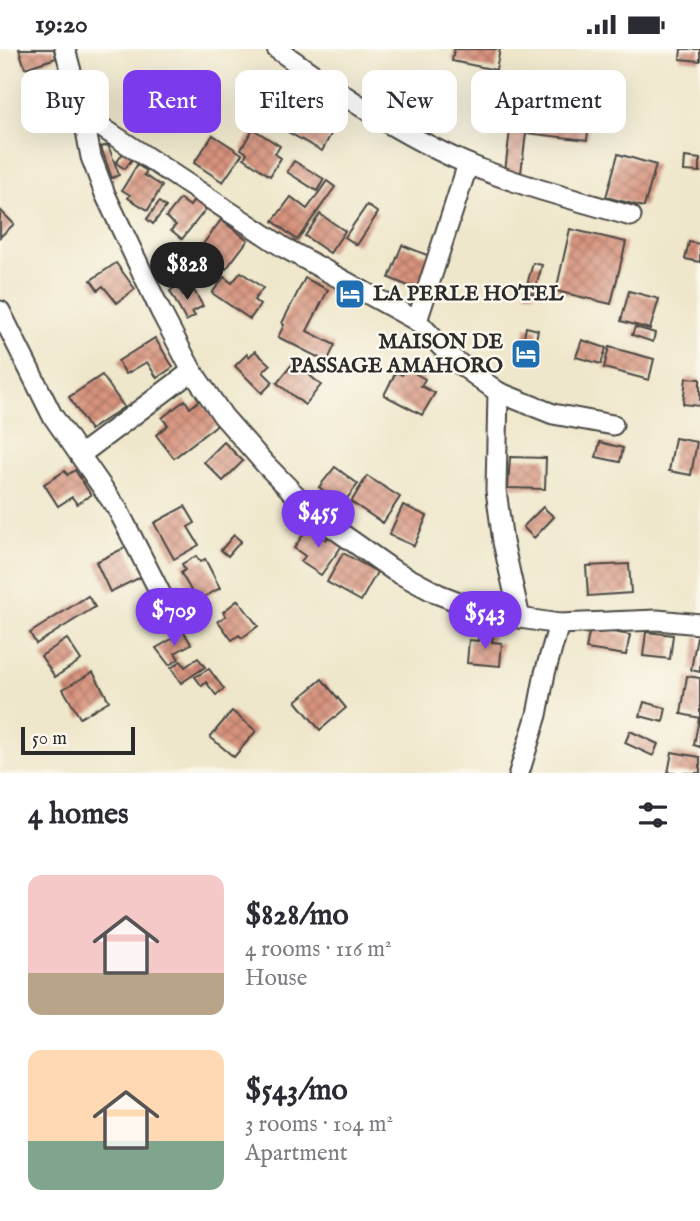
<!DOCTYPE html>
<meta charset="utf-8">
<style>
:root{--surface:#fff;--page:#f2f2f3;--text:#2b2b33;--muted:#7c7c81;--accent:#7c3aed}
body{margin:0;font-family:"IM FELL English",serif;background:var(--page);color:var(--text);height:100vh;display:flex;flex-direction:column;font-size:26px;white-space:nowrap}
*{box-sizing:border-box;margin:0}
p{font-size:23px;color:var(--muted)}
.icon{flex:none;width:38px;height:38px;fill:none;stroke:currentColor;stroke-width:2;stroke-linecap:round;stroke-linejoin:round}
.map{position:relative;height:724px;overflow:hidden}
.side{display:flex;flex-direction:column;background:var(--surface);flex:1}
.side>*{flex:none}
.hud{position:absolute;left:21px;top:21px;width:658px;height:63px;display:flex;gap:14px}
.scale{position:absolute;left:21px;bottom:18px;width:114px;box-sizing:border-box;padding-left:7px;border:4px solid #2b2b2b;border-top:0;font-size:19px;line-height:24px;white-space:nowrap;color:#2b2b2b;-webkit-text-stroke:5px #fbf7ec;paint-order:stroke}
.price{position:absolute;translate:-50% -60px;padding:0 16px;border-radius:24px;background:var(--accent);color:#fff;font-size:23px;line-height:46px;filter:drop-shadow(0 2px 4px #0008)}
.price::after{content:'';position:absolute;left:50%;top:42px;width:21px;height:16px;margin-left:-10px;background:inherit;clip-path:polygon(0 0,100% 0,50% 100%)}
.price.selected{background:#222;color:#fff}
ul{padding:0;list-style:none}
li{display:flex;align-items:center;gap:21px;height:175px;padding:0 28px}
li span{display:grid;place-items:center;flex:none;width:196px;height:140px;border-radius:14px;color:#555}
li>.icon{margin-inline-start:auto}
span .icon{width:84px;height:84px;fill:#fffc;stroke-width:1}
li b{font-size:30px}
h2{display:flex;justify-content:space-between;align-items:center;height:84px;padding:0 28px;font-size:30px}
.tag{padding:0 24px;border-radius:14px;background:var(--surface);box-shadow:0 7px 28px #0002;font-size:24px;line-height:63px}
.tag.selected{background:var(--accent);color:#fff}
.status{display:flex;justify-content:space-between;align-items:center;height:49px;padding:0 35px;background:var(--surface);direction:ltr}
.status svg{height:19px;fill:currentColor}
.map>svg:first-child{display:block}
.building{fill:url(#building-cross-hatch)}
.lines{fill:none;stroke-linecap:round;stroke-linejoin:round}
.minor-casing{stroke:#484743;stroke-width:23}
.minor{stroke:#fff;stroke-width:19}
.labels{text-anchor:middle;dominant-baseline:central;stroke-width:5;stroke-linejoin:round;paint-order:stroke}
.poi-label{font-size:21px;font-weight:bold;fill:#2b2b2b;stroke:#fbf7ec;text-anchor:start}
</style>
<div class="status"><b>19:20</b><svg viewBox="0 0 49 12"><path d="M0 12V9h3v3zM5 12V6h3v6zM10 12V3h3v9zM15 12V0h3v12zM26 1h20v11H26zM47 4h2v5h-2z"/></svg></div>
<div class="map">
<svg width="700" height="724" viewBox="0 0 700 724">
<defs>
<pattern id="building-cross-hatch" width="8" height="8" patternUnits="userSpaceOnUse" patternTransform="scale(1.75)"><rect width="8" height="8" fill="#d7937d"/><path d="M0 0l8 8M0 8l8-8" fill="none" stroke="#af7867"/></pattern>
</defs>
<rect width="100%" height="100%" fill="#fbf7ec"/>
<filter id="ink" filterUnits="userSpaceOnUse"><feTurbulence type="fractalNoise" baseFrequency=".0143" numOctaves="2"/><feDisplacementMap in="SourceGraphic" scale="14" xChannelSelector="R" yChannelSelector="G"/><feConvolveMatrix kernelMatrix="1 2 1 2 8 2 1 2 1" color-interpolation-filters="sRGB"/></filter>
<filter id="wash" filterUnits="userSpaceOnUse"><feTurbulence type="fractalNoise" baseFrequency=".00686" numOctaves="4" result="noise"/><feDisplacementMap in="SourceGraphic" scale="28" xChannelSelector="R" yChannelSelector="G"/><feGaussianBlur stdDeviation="1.57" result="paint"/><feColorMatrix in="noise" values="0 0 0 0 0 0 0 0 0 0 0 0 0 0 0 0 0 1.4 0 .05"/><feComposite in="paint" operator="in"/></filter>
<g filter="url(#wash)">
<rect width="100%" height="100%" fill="#efe7cb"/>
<g id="blocks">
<!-- building -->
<g class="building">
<polygon points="19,0 54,0 56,9 25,19"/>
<polygon points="454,0 500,0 496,21 452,12"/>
<polygon points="681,0 700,0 700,12 680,10"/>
<polygon points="275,30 292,39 288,48 294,51 281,74 250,58 263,35 270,39"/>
<polygon points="58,32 68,47 61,53 68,63 46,78 26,48 48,33 51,37"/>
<polygon points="316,52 331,60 328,67 338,72 322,102 288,83 303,54 313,59"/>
<polygon points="512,65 589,74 587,91 526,84 521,124 505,122"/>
<polygon points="253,80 280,97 275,105 281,109 270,127 244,109 247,104 241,100"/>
<polygon points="213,86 242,105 223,133 194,114"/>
<polygon points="108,96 119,126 112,129 101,98"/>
<polygon points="126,100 135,106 125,120 116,114"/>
<polygon points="618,105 656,116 644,158 606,148"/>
<polygon points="685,108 700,110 700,123 684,122"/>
<polygon points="294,112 324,130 317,142 287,123"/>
<polygon points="137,116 147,122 144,126 162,137 148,161 128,149 130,146 122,141"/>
<polygon points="327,132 335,138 297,191 273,172 291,148 307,160"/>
<polygon points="180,150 190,157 194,151 206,160 182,190 171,181 176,176 166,168"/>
<polygon points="159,153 166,158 153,175 147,170"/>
<polygon points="367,156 378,164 357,196 345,188"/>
<polygon points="0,161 14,175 0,188"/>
<polygon points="320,165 345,182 330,204 305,187"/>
<polygon points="221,171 248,191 226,220 200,199"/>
<polygon points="570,180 626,193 611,255 556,242"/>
<polygon points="689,193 700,195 700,213 685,210"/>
<polygon points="402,196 432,208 418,241 389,229"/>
<polygon points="116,214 135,240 117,254 103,237 98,241 91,231"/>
<polygon points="533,214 542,216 534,245 525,243"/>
<polygon points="241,223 263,239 254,251 260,256 250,270 212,244 224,228 232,234"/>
<polygon points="305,229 328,241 307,282 335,296 327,313 278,288 284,276 282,274"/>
<polygon points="177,237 183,246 193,240 203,257 192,263 195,267 186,272 170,242"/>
<polygon points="629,242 659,250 650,280 621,272"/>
<polygon points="526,278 538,281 532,309 520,307"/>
<polygon points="635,278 655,284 653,293 632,286"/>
<polygon points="155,289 173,318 157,329 147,313 126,325 118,312"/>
<polygon points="582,291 606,299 601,315 576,308"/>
<polygon points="609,298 654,310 649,331 604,319"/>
<polygon points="255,302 270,316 263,323 273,333 262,344 235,317 247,305 249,308"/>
<polygon points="294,313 321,336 305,356 277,334"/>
<polygon points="406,319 425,330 421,337 435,344 422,366 384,346 396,323 402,326"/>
<polygon points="102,326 124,358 90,381 69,348"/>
<polygon points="686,329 700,330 700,357 683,355"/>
<polygon points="185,351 190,359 200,351 218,375 174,409 156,386 168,376 162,369"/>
<polygon points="675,389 697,393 691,426 669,422"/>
<polygon points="224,393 243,412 223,432 204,413"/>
<polygon points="600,393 623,399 620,413 596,408"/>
<polygon points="510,408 546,409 545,440 508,439"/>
<polygon points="335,418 358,435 342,456 319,438"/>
<polygon points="75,421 91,446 77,455 72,448 58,457 44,435 65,422 67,426"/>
<polygon points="367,427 400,448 383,474 351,453"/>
<polygon points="403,456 427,467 414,497 389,486"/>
<polygon points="185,457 195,474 188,478 199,496 174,510 154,474"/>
<polygon points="543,458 554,468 534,489 523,478"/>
<polygon points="307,480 326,491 331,484 344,494 321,526 301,513 305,507 294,499"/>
<polygon points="234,486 241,492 228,507 221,501"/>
<polygon points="126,498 141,528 110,543 96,513"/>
<polygon points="343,504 377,523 361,552 327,533"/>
<polygon points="196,507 200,513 205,510 220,539 197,552 181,524 185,521 182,515"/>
<polygon points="629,515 631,544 588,547 586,517"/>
<polygon points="88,547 95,558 36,595 30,584"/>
<polygon points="238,551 258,577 242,589 239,586 232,591 218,572 226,567 223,563"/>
<polygon points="590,579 630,586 626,606 586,600"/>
<polygon points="184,583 191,595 175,604 179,610 169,616 156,599"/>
<polygon points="646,583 673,586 670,610 643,607"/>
<polygon points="479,584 493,586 492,593 502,594 500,617 467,614 469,591 478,592"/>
<polygon points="697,587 700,587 700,623 691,621"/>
<polygon points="67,590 81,611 55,628 41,607"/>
<polygon points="198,609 205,618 181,634 171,619 181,612 185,618"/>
<polygon points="209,620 224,640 216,646 206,633 202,637 195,628"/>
<polygon points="93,623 109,652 80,669 63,640"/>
<polygon points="687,627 700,629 700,669 681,665"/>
<polygon points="322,630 346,659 320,681 296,652"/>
<polygon points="644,653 666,659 663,673 640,667"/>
<polygon points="232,662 256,682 234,708 210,688"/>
<polygon points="699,669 700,669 700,698 694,696"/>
<polygon points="630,682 658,695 653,707 625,694"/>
<polygon points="672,703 700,708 700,724 668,724"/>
</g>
</g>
</g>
<g filter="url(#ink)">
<use href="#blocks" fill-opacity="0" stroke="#484743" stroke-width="2"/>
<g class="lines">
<!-- minor casing -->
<g class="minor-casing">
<g id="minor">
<polyline points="65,0 83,66 91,108 105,145 160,261 192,322 223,367 265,415 315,466 393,521 438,545 469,557 520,569 559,575 657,571 700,575"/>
<path d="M 277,0 C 337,43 400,86 468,115 C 520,137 577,151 631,167"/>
<polyline points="83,66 283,198 417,272 453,310 498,343 553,365 613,376"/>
<polyline points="0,262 52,366 118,461 169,561"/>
<polyline points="417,272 468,115"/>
<polyline points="498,343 496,441 503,493 520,569"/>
<polyline points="80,406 192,322"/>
<polyline points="519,724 537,666 545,624 559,575"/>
</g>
</g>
<!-- minor -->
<use href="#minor" class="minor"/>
</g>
</g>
<!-- icons -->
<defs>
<g id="hotel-square" transform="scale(1.575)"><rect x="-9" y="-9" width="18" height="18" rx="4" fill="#1f6fb2" stroke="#fbf7ec"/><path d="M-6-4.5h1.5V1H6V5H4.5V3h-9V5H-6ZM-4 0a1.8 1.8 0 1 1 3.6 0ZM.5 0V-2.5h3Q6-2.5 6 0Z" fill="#fff"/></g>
</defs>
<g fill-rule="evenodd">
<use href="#hotel-square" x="350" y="245"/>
<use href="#hotel-square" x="526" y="305"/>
</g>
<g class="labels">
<!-- poi labels -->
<g class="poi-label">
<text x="373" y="245">LA PERLE HOTEL</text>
<text x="503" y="293" text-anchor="end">MAISON DE<tspan x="503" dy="24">PASSAGE AMAHORO</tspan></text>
</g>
</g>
</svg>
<div class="scale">50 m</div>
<b class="price selected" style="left:187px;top:253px">$828</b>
<b class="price" style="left:318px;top:501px">$455</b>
<b class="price" style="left:174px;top:599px">$709</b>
<b class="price" style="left:485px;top:602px">$543</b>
<div class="hud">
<a class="tag">Buy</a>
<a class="tag selected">Rent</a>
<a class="tag">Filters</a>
<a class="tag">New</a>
<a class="tag">Apartment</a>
</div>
</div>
<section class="side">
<h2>4 homes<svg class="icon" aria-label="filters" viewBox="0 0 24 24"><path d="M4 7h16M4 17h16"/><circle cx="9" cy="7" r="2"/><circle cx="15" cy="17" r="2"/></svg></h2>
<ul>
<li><span style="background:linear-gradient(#f6c9c9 70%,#b9a48a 0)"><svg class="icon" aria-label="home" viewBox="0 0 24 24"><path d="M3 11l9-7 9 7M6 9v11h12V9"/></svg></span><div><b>$828/mo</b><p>4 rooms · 116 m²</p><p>House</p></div></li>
<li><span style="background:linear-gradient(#ffd9b3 65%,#7fa58c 0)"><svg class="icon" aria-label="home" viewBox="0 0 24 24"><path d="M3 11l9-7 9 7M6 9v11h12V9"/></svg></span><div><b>$543/mo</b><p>3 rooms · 104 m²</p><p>Apartment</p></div></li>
</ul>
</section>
